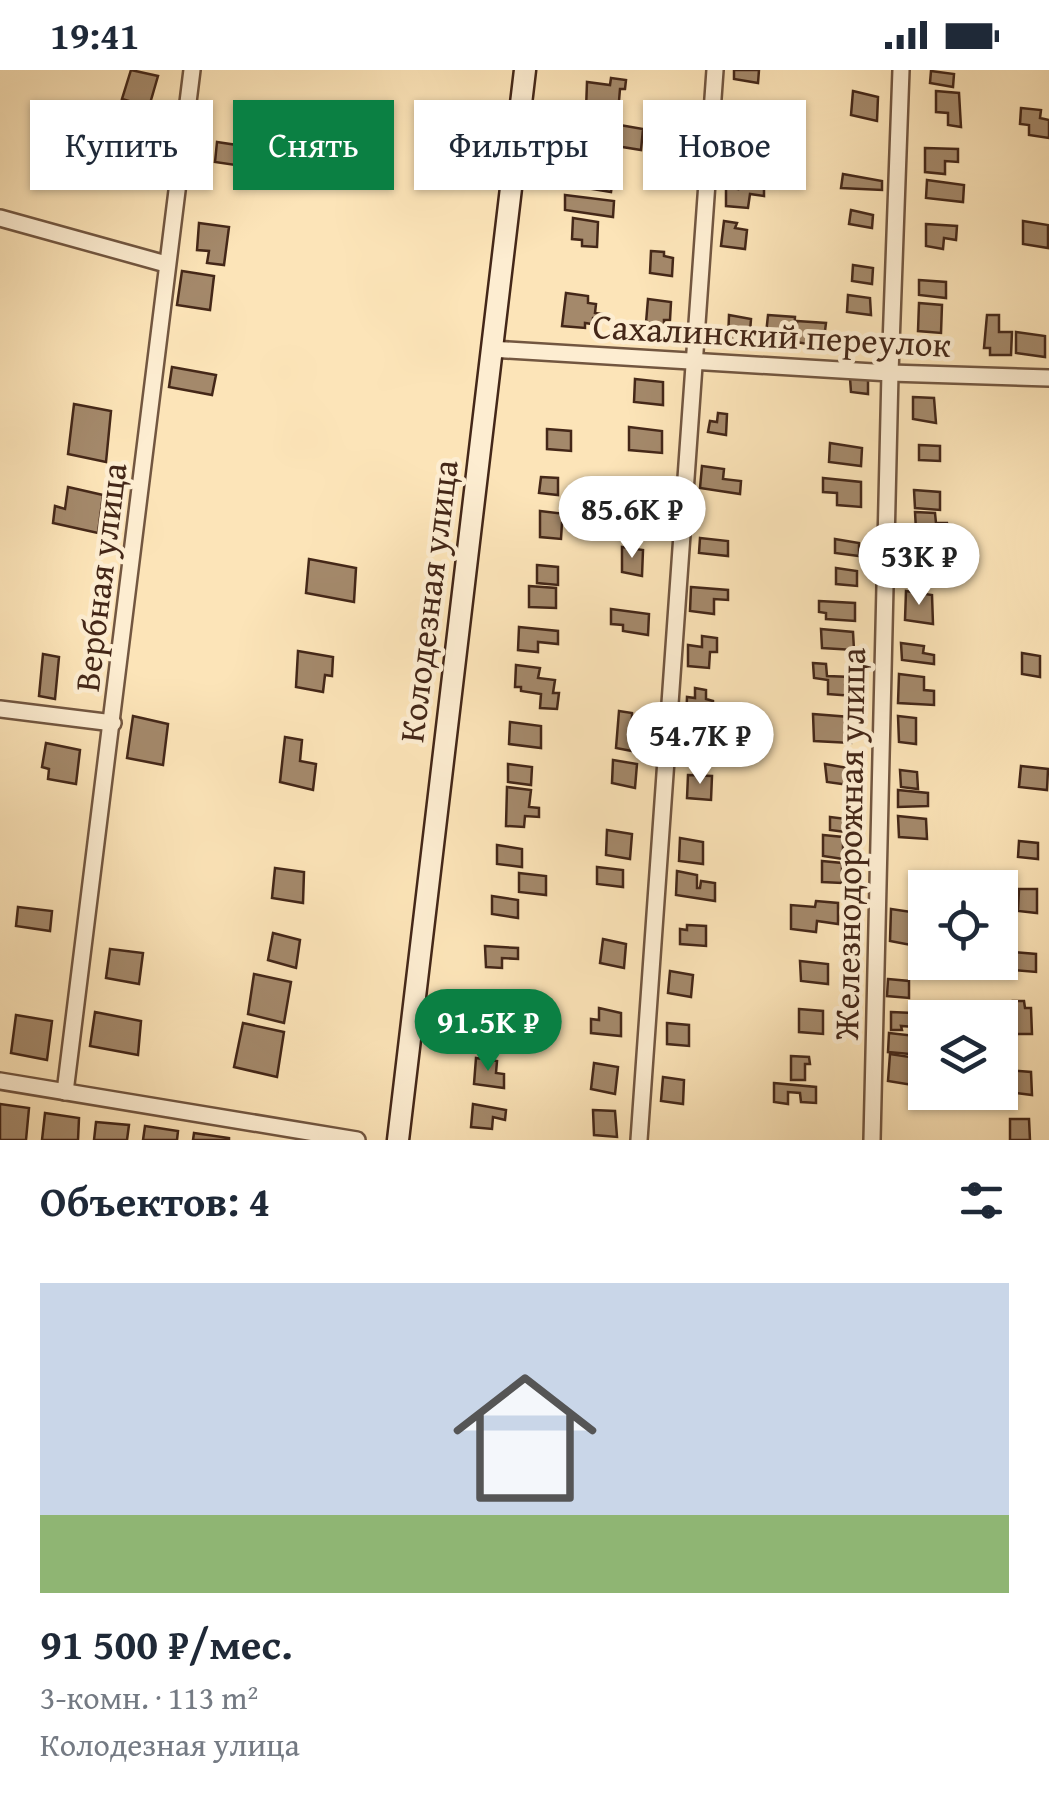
<!DOCTYPE html>
<html lang="ru">
<meta charset="utf-8">
<style>
:root{--surface:#fff;--page:#f6f6f7;--text:#1f2937;--muted:#747a83;--accent:#0b8043}
body{margin:0;font-family:"Gentium Book Plus",serif;background:var(--page);color:var(--text);height:100vh;display:flex;flex-direction:column;font-size:38px;white-space:nowrap}
*{box-sizing:border-box;margin:0}
p{font-size:32px;color:var(--muted)}
.icon{flex:none;width:55px;height:55px;fill:none;stroke:currentColor;stroke-width:2;stroke-linecap:round;stroke-linejoin:round}
.map{position:relative;height:1070px;overflow:hidden}
.drawer{display:flex;flex-direction:column;background:var(--surface);flex:1}
.drawer>*{flex:none}
.top-card{position:absolute;left:30px;top:30px;width:990px;height:90px;display:flex;gap:20px}
.tools{position:absolute;left:908px;top:800px;display:grid;gap:20px}
.tools a{display:grid;place-items:center;width:110px;height:110px;border-radius:0px;background:var(--surface);box-shadow:0 2px 8px #0004;font-size:50px}
.price{position:absolute;translate:-50% -85px;padding:0 22px;border-radius:35px;background:#fff;color:#222;font-size:32px;line-height:65px;filter:drop-shadow(0 2px 5px #0008)}
.price::after{content:'';position:absolute;left:50%;top:60px;width:30px;height:22px;margin-left:-15px;background:inherit;clip-path:polygon(0 0,100% 0,50% 100%)}
.price.current{background:var(--accent);color:#fff}
ul{padding:0;list-style:none}
li{display:grid;align-content:center;gap:20px;height:530px;padding:0 40px}
li span{display:grid;place-items:center;height:310px;border-radius:0px;color:#555}
li>.icon{margin-inline-start:auto}
span .icon{width:180px;height:180px;fill:#fffc;stroke-width:1}
li b{font-size:42px}
h2{display:flex;justify-content:space-between;align-items:center;height:120px;padding:0 40px;font-size:42px}
.tag{padding:0 35px;border-radius:0px;background:var(--surface);box-shadow:0 2px 8px #0004;font-size:35px;line-height:90px}
.tag.current{background:var(--accent);color:#fff}
.status{display:flex;justify-content:space-between;align-items:center;height:70px;padding:0 50px;background:var(--surface);direction:ltr}
.status svg{height:28px;fill:currentColor}
.map>svg:first-child{display:block}
.building{fill:#a4896b;stroke:#442718;stroke-width:2.5}
.lines{fill:none;stroke-linecap:round;stroke-linejoin:round}
.minor-casing{stroke:#725640;stroke-width:20}
.secondary-casing{stroke:#442718;stroke-width:25}
.minor{stroke:#fdedd1;stroke-width:15}
.secondary{stroke:#fdedd1;stroke-width:20}
.labels{text-anchor:middle;dominant-baseline:central;stroke-width:9;stroke-linejoin:round;paint-order:stroke}
.street-label{font-size:35px;fill:#442718;stroke:#fdedd1}
</style>
<div class="status"><b>19:41</b><svg viewBox="0 0 49 12"><path d="M0 12V9h3v3zM5 12V6h3v6zM10 12V3h3v9zM15 12V0h3v12zM26 1h20v11H26zM47 4h2v5h-2z"/></svg></div>
<div class="map">
<svg width="1049" height="1070" viewBox="0 0 1049 1070">
<rect width="100%" height="100%" fill="#fce4b8"/>
<filter id="stains"><feTurbulence type="fractalNoise" baseFrequency=".002" numOctaves="4"/><feColorMatrix values="0 0 0 0 .2 0 0 0 0 .09 0 0 0 0 .02 0 0 0 .5 -.17"/></filter>
<radialGradient id="worn" r=".72"><stop offset=".6" stop-color="#630" stop-opacity="0"/><stop offset="1" stop-color="#630" stop-opacity=".3"/></radialGradient>
<!-- building -->
<g class="building">
<polygon points="131,0 158,6 149,37 122,29"/>
<polygon points="734,0 759,0 758,13 734,9"/>
<polygon points="931,1 954,4 953,17 930,13"/>
<polygon points="611,8 626,10 625,19 620,19 618,43 586,40 587,12 610,15"/>
<polygon points="853,21 878,27 877,51 851,45"/>
<polygon points="936,21 959,23 961,57 948,55 948,43 936,42"/>
<polygon points="734,32 753,35 751,56 732,52"/>
<polygon points="1021,38 1041,40 1040,48 1049,50 1049,68 1029,65 1029,55 1020,54"/>
<polygon points="657,41 680,43 679,68 656,66"/>
<polygon points="614,54 643,59 641,80 616,76 615,94 581,88 583,71 596,73 597,65 613,67"/>
<polygon points="217,72 270,80 269,100 215,92"/>
<polygon points="732,73 749,75 748,96 731,93"/>
<polygon points="925,78 958,79 958,92 945,91 945,104 925,102"/>
<polygon points="577,93 614,99 611,122 574,116"/>
<polygon points="843,104 882,111 882,120 841,118"/>
<polygon points="927,110 964,115 963,132 926,128"/>
<polygon points="738,111 764,116 764,126 750,124 748,138 726,136 726,117 738,119"/>
<polygon points="565,125 614,131 613,147 565,140"/>
<polygon points="851,140 873,145 872,158 849,154"/>
<polygon points="573,148 598,152 597,177 582,176 582,170 572,169"/>
<polygon points="724,151 737,153 735,158 747,160 745,179 721,176"/>
<polygon points="1023,151 1048,155 1048,178 1023,174"/>
<polygon points="199,153 229,157 224,195 207,193 209,181 197,180"/>
<polygon points="926,154 957,156 956,170 944,168 943,179 926,176"/>
<polygon points="651,181 664,182 664,186 673,188 672,206 650,203"/>
<polygon points="853,195 873,198 872,214 852,211"/>
<polygon points="182,201 214,206 210,240 177,235"/>
<polygon points="919,210 946,212 946,228 919,225"/>
<polygon points="566,223 588,226 588,233 596,234 595,243 603,244 603,249 593,248 592,254 585,253 585,258 562,256"/>
<polygon points="848,225 870,228 871,245 847,242"/>
<polygon points="648,229 671,232 670,250 664,250 664,255 646,253"/>
<polygon points="919,233 942,235 941,263 918,261"/>
<polygon points="729,245 751,249 749,274 728,271"/>
<polygon points="768,245 795,247 793,273 771,272 772,264 766,264"/>
<polygon points="987,245 999,245 999,262 1012,262 1011,285 990,285 990,278 984,278"/>
<polygon points="797,251 826,253 825,261 820,261 819,276 796,272"/>
<polygon points="1016,262 1045,266 1045,287 1016,283"/>
<polygon points="172,297 216,305 212,325 169,317"/>
<polygon points="850,308 868,310 868,324 851,322"/>
<polygon points="635,309 663,312 663,335 634,332"/>
<polygon points="913,327 934,328 936,353 913,349"/>
<polygon points="74,334 111,341 106,392 68,384"/>
<polygon points="718,343 727,344 726,365 708,362 710,351 717,352"/>
<polygon points="629,357 662,361 662,383 629,380"/>
<polygon points="547,359 571,361 571,381 547,379"/>
<polygon points="830,373 862,378 861,396 829,392"/>
<polygon points="919,375 940,376 940,391 919,390"/>
<polygon points="702,396 724,399 723,409 741,411 740,424 700,418"/>
<polygon points="541,407 558,408 558,425 539,423"/>
<polygon points="823,408 861,412 861,437 837,435 837,423 823,422"/>
<polygon points="68,417 103,425 98,463 53,453 55,436 65,439"/>
<polygon points="914,420 940,422 940,440 915,438"/>
<polygon points="622,426 644,428 643,439 649,439 649,445 656,446 655,468 619,462"/>
<polygon points="540,441 574,445 574,455 562,453 561,469 540,467"/>
<polygon points="915,442 935,443 936,453 947,453 949,461 916,460"/>
<polygon points="700,468 728,471 728,486 699,483"/>
<polygon points="835,469 859,473 859,486 835,483"/>
<polygon points="622,477 643,480 642,506 622,502"/>
<polygon points="309,489 356,498 354,532 306,523"/>
<polygon points="537,495 558,497 558,515 537,513"/>
<polygon points="836,498 857,501 857,516 836,514"/>
<polygon points="529,516 556,518 556,538 529,537"/>
<polygon points="691,517 728,520 728,530 714,529 714,544 690,541"/>
<polygon points="906,521 932,525 933,554 905,550"/>
<polygon points="819,531 855,533 855,551 826,549 826,543 819,542"/>
<polygon points="611,539 649,544 648,565 623,561 623,555 611,554"/>
<polygon points="519,557 558,561 558,574 538,572 538,582 518,580"/>
<polygon points="821,559 853,562 854,580 822,578"/>
<polygon points="702,566 717,568 717,582 710,582 709,598 688,596 688,575 702,577"/>
<polygon points="901,573 924,576 923,583 934,585 934,594 902,590"/>
<polygon points="298,581 333,587 332,606 325,605 323,622 296,617"/>
<polygon points="1022,583 1040,586 1040,607 1022,604"/>
<polygon points="43,584 59,587 55,629 39,626"/>
<polygon points="813,593 826,594 827,606 852,607 853,626 828,624 828,610 814,608"/>
<polygon points="516,595 540,598 538,608 555,610 553,623 559,623 557,639 540,638 541,624 521,621 521,617 515,617"/>
<polygon points="899,604 924,607 924,620 934,621 934,635 898,633"/>
<polygon points="695,618 706,620 706,629 713,631 713,656 686,652 687,627 695,628"/>
<polygon points="619,641 632,643 632,648 639,649 637,682 616,678"/>
<polygon points="813,644 850,647 851,673 814,671"/>
<polygon points="133,646 168,654 163,695 127,688"/>
<polygon points="898,646 916,648 916,674 899,672"/>
<polygon points="510,652 541,656 541,678 509,674"/>
<polygon points="285,667 302,670 300,691 316,694 313,720 280,712"/>
<polygon points="46,673 80,680 76,714 48,709 49,699 42,697"/>
<polygon points="613,690 637,694 635,718 612,713"/>
<polygon points="508,694 532,697 531,715 508,712"/>
<polygon points="825,694 848,698 849,715 827,712"/>
<polygon points="1021,696 1048,699 1047,720 1019,717"/>
<polygon points="900,700 917,702 918,719 901,717"/>
<polygon points="688,705 712,706 711,730 687,728"/>
<polygon points="507,717 531,720 529,737 539,738 539,747 525,746 524,757 506,756"/>
<polygon points="898,720 928,723 928,736 898,737"/>
<polygon points="898,746 926,749 927,769 899,767"/>
<polygon points="830,747 847,749 846,762 830,760"/>
<polygon points="607,760 632,764 630,789 606,785"/>
<polygon points="823,765 843,767 843,789 823,786"/>
<polygon points="680,768 703,772 703,794 679,791"/>
<polygon points="1019,771 1038,773 1038,789 1018,787"/>
<polygon points="497,775 522,779 522,797 497,794"/>
<polygon points="822,791 842,793 842,813 822,812"/>
<polygon points="597,797 623,800 623,817 597,814"/>
<polygon points="275,798 304,802 303,833 272,828"/>
<polygon points="677,801 697,805 697,818 700,818 701,811 715,813 715,831 676,825"/>
<polygon points="519,803 546,806 546,825 519,822"/>
<polygon points="1019,819 1037,819 1037,843 1018,841"/>
<polygon points="492,826 518,830 518,848 492,844"/>
<polygon points="816,831 838,833 838,854 817,851 816,862 791,859 791,835 815,837"/>
<polygon points="18,837 52,841 50,861 16,856"/>
<polygon points="891,839 925,844 925,859 911,856 911,875 890,871"/>
<polygon points="687,855 706,856 706,876 680,874 680,859 687,860"/>
<polygon points="273,863 300,870 296,898 268,890"/>
<polygon points="603,869 626,874 624,898 600,893"/>
<polygon points="485,876 518,878 518,889 502,888 502,898 486,897"/>
<polygon points="110,879 143,883 139,914 106,908"/>
<polygon points="1014,882 1036,884 1036,902 1014,900"/>
<polygon points="800,891 828,894 828,914 801,911"/>
<polygon points="670,901 693,905 691,927 668,923"/>
<polygon points="254,904 291,912 284,953 248,944"/>
<polygon points="888,909 909,911 909,928 887,926"/>
<polygon points="1013,931 1024,931 1025,938 1031,938 1032,964 1000,964 1000,948 985,948 986,937 1014,938"/>
<polygon points="481,934 515,937 515,964 503,963 503,959 480,957"/>
<polygon points="599,938 621,943 621,966 591,963 591,949 599,950"/>
<polygon points="799,939 823,941 823,964 799,962"/>
<polygon points="95,942 141,951 138,985 90,976"/>
<polygon points="891,942 913,943 914,957 901,956 902,960 891,960"/>
<polygon points="16,945 52,951 47,990 11,983"/>
<polygon points="243,953 284,962 277,1007 234,997"/>
<polygon points="667,953 689,955 689,976 667,974"/>
<polygon points="889,963 925,967 921,985 888,982"/>
<polygon points="890,984 910,987 910,1000 925,1002 925,1017 888,1011"/>
<polygon points="791,986 809,987 810,994 805,994 805,1010 791,1010"/>
<polygon points="476,988 497,991 496,1003 504,1004 504,1018 474,1014"/>
<polygon points="594,993 618,997 615,1024 591,1019"/>
<polygon points="1008,1000 1031,1002 1032,1025 1008,1022"/>
<polygon points="663,1007 684,1010 683,1034 661,1031"/>
<polygon points="774,1013 816,1017 816,1033 801,1032 800,1023 788,1022 788,1034 774,1032"/>
<polygon points="0,1034 29,1038 26,1070 0,1070"/>
<polygon points="473,1034 506,1040 505,1050 493,1047 492,1059 471,1057"/>
<polygon points="593,1040 615,1041 617,1067 594,1065"/>
<polygon points="45,1043 79,1048 78,1070 42,1070"/>
<polygon points="1010,1049 1029,1049 1030,1070 1010,1070"/>
<polygon points="96,1052 129,1055 127,1070 94,1070"/>
<polygon points="145,1056 178,1061 177,1070 143,1070"/>
<polygon points="194,1063 229,1068 229,1070 193,1070"/>
</g>
<g class="lines">
<!-- minor casing -->
<g class="minor-casing">
<g id="minor">
<polyline points="0,148 166,194"/>
<polyline points="491,279 890,303 1049,308"/>
<polyline points="0,639 113,653"/>
<polyline points="0,1011 357,1070"/>
<polyline points="65,1022 192,0"/>
<polyline points="639,1070 715,0"/>
<polyline points="872,1070 890,303 901,0"/>
</g>
</g>
<!-- secondary casing -->
<g class="secondary-casing">
<polyline id="secondary" points="398,1070 525,0"/>
</g>
<!-- minor -->
<use href="#minor" class="minor"/>
<!-- secondary -->
<use href="#secondary" class="secondary"/>
</g>
<g class="labels">
<!-- street labels -->
<g class="street-label">
<text transform="translate(772 265) rotate(3)">Сахалинский переулок</text>
<text transform="translate(100 507) rotate(-83)">Вербная улица</text>
<text transform="translate(428 531) rotate(-83)">Колодезная улица</text>
<text transform="translate(849 774) rotate(-89)">Железнодорожная улица</text>
</g>
</g>
<rect width="100%" height="100%" filter="url(#stains)"/>
<rect width="100%" height="100%" fill="url(#worn)"/>
</svg>
<div class="tools">
<a><svg class="icon" aria-label="locate" viewBox="0 0 24 24"><circle cx="12" cy="12" r="6"/><path d="M12 2v4M12 18v4M2 12h4M18 12h4"/></svg></a>
<a><svg class="icon" aria-label="layers" viewBox="0 0 24 24"><path d="M12 4l9 5-9 5-9-5zM3 14l9 5 9-5"/></svg></a>
</div>
<b class="price" style="left:632px;top:491px">85.6K ₽</b>
<b class="price" style="left:919px;top:538px">53K ₽</b>
<b class="price" style="left:700px;top:717px">54.7K ₽</b>
<b class="price current" style="left:488px;top:1004px">91.5K ₽</b>
<div class="top-card">
<a class="tag">Купить</a>
<a class="tag current">Снять</a>
<a class="tag">Фильтры</a>
<a class="tag">Новое</a>
</div>
</div>
<section class="drawer">
<h2>Объектов: 4<svg class="icon" aria-label="filters" viewBox="0 0 24 24"><path d="M4 7h16M4 17h16"/><circle cx="9" cy="7" r="2"/><circle cx="15" cy="17" r="2"/></svg></h2>
<ul>
<li><span style="background:linear-gradient(#c9d6e8 75%,#8fb573 0)"><svg class="icon" aria-label="home" viewBox="0 0 24 24"><path d="M3 11l9-7 9 7M6 9v11h12V9"/></svg></span><div><b>91 500 ₽/мес.</b><p>3-комн. · 113 m²</p><p>Колодезная улица</p></div></li>
</ul>
</section>
